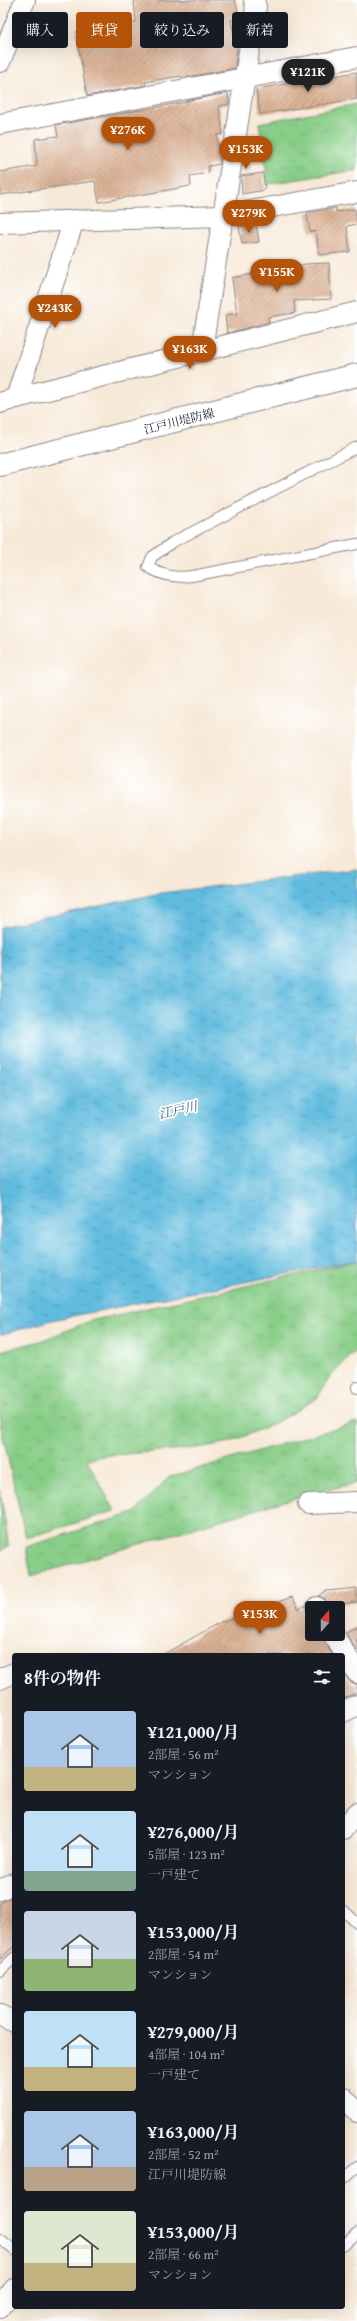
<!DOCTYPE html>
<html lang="ja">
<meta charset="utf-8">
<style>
:root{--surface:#171b24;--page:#20242c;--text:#f1f3f6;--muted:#9ea1a6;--accent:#b45309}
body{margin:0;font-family:"Gentium Book Plus","Noto Serif JP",serif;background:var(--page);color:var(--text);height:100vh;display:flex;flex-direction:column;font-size:15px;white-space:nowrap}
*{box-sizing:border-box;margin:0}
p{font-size:13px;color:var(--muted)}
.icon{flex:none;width:22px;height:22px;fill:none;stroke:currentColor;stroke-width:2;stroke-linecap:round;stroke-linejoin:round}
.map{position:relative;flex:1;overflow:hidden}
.sheet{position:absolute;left:12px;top:1653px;width:333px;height:656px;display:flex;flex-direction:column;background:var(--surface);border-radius:4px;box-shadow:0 4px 16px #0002}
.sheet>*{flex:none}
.guide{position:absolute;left:12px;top:12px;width:333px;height:36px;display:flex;gap:8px}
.needle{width:26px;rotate:20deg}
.fabs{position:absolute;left:305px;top:1601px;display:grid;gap:8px}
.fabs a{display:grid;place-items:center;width:40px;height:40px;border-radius:4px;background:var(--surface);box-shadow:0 4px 16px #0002;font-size:20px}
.price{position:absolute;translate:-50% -34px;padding:0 9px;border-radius:14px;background:var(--accent);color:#fff;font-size:13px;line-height:26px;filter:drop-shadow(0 1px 2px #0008)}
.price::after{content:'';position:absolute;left:50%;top:24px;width:12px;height:9px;margin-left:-6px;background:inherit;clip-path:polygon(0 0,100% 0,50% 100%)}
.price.on{background:#222;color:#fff}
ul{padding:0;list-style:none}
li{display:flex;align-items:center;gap:12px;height:100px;padding:0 12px}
li span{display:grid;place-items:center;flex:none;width:112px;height:80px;border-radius:4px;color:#555}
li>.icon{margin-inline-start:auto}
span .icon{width:48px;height:48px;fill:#fffc;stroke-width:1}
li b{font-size:17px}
h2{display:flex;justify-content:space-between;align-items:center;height:48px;padding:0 12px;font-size:17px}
.chip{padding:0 14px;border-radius:4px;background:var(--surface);box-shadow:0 4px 16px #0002;font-size:14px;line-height:36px}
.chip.on{background:var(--accent);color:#fff}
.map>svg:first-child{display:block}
.grass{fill:url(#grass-tufts);stroke:#567862}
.park{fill:url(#park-crowns);stroke:#567862}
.water{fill:url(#water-ripples);stroke:#426f8d}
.building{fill:url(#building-hatch)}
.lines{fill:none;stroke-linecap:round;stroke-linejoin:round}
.service-casing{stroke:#8c8689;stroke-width:12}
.minor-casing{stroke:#8c8689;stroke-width:22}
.secondary-casing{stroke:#8c8689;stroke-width:24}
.service{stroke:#fff;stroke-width:10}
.minor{stroke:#fff;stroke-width:20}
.secondary{stroke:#fff;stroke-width:22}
.labels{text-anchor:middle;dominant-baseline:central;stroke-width:3.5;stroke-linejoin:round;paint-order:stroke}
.street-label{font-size:12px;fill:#22223b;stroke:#fff}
.water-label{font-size:13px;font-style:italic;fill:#3b607d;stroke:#fff}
</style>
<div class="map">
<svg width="357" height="2321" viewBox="0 0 357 2321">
<defs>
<pattern id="grass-tufts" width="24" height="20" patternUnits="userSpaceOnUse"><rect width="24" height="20" fill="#89ce88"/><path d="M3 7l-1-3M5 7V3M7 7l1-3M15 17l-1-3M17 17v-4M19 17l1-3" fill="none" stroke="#76b176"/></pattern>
<pattern id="park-crowns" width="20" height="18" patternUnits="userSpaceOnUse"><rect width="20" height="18" fill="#89ce88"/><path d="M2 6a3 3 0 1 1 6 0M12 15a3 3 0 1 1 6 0" fill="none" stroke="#76b176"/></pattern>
<pattern id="water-ripples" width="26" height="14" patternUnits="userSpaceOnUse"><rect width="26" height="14" fill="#61bcdf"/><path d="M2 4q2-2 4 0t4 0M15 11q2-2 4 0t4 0" fill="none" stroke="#5098b6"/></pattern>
<pattern id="building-hatch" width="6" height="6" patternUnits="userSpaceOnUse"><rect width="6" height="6" fill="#dbb294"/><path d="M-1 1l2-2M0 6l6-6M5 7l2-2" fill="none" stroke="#b1907a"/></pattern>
</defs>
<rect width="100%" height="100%" fill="#fff"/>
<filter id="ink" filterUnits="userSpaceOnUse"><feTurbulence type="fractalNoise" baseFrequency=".025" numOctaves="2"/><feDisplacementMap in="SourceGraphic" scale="8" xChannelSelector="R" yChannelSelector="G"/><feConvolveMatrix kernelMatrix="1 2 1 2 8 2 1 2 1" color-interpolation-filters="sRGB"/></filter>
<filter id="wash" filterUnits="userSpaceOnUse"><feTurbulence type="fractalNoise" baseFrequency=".012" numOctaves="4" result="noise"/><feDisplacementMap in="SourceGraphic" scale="16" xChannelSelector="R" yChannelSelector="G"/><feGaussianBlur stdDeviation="0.9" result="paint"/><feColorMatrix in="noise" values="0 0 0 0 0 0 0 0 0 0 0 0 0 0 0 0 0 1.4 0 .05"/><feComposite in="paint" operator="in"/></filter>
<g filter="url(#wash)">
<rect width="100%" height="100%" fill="#f7e9d7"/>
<!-- grass -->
<g class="grass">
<polygon points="357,1261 357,1350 330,1377 317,1398 277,1422 231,1442 197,1448 102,1456 87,1460 115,1511 26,1538 0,1423 0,1351 41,1341 90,1321"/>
<polygon points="357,1422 357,1483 305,1495 31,1576 26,1547 134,1513 169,1477"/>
<polygon points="0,1491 9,1546 0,1551"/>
</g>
<!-- park -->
<polygon class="park" points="357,104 357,170 268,184 259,123"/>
<!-- water -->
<polygon class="water" points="357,869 357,1260 52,1320 0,1335 0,927 161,893"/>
<g id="blocks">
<!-- building -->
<g class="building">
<polygon points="144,0 235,0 240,18 231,20 237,49 235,68 182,78 181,76 145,82 146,85 87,96 76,32 136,22 134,1"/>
<polygon points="357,72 357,99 260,114 256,89"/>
<polygon points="228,93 229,104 219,106 223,134 217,135 220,164 208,166 209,173 190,176 191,186 99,202 95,181 0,195 0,172 37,166 35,139 58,136 56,125 186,102 186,101"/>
<polygon points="263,173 265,190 242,194 241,176"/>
<polygon points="336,208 336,212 355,209 357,224 347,226 350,252 319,255 316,231 310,232 307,213"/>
<polygon points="256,223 259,242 242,244 239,226"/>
<polygon points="329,263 331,299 294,301 295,313 268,317 269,322 227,333 225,315 237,314 232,278 306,264"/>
<polygon points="357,1588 357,1602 329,1605 325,1599 319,1596 326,1591"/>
<polygon points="292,1597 299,1609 306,1605 306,1610 312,1617 312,1634 322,1634 332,1655 162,1655 221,1622"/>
<polygon points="357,1626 357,1651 346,1632"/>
<polygon points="343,1672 351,1683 357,1684 357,1692 343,1699"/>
<polygon points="14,1896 14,1946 0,1959 0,1903"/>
</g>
</g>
</g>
<g filter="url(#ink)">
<use href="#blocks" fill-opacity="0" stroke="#8c8689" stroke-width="1"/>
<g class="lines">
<!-- service casing -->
<g class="service-casing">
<g id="service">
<path d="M 357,447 L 173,542 L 152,557 L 148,567 C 163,576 174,578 192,576 L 357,544"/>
<polyline points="357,1387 357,1388"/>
<polyline points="343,1910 357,1923"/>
<polyline points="0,1971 14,1958"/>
<polyline points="343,2179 357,2167"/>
<polyline points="0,2239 14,2250"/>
<polyline points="343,2246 357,2233"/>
</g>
</g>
<!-- minor casing -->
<g class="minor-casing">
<g id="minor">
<polyline points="0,62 25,0"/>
<polyline points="0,124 357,57"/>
<polyline points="0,223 222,216 357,192"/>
<polyline points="205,349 203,343 256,7 254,0"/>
<polyline points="16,398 357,312"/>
<polyline points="0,403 16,398 74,220"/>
<polyline points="308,1504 357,1502"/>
<polyline points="317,1607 318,1608"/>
<polyline points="333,1634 357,1673"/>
<polyline points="0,1679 14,1673"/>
<polyline points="343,1712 357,1705"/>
<polyline points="343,1829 357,1813"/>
<polyline points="0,1890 14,1883"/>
<polyline points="0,2015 14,2022"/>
<polyline points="343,2097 357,2112"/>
<polyline points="0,2308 14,2289"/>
</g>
</g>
<!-- secondary casing -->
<g class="secondary-casing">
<polyline id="secondary" points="0,465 357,375"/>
</g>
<!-- service -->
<use href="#service" class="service"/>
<!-- minor -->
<use href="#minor" class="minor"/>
<!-- secondary -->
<use href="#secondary" class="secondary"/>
</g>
</g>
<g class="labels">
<!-- street labels -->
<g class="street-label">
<text transform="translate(179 421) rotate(-14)">江戸川堤防線</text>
</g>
<!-- water labels -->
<g class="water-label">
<text transform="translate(178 1110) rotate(-13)">江戸川</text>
</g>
</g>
</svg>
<div class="fabs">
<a><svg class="needle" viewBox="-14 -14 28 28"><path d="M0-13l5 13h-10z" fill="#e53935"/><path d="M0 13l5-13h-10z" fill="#9ea1a6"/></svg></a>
</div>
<b class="price on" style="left:308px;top:93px">¥121K</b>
<b class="price" style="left:128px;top:151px">¥276K</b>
<b class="price" style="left:246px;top:170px">¥153K</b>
<b class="price" style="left:249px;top:234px">¥279K</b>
<b class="price" style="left:277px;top:293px">¥155K</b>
<b class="price" style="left:55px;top:329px">¥243K</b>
<b class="price" style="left:190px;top:370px">¥163K</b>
<b class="price" style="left:260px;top:1635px">¥153K</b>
<div class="guide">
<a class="chip">購入</a>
<a class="chip on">賃貸</a>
<a class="chip">絞り込み</a>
<a class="chip">新着</a>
</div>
<section class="sheet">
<h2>8件の物件<svg class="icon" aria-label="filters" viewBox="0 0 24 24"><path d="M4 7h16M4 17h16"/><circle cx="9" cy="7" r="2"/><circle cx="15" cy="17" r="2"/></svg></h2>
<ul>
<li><span style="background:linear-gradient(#a9c7e8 70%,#c2b280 0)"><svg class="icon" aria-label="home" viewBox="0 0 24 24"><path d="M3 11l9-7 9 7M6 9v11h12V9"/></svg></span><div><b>¥121,000/月</b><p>2部屋 · 56 m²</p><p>マンション</p></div></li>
<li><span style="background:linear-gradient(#bfe0f5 75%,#7fa58c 0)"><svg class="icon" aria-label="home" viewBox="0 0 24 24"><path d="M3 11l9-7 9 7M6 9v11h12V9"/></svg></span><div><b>¥276,000/月</b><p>5部屋 · 123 m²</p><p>一戸建て</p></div></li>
<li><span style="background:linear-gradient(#c9d6e8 60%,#8fb573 0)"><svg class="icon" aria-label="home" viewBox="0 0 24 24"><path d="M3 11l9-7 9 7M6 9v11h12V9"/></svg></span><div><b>¥153,000/月</b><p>2部屋 · 54 m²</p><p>マンション</p></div></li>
<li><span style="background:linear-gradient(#bfe0f5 70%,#c2b280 0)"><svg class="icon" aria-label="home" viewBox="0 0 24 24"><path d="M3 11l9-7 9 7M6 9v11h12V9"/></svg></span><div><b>¥279,000/月</b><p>4部屋 · 104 m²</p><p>一戸建て</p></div></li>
<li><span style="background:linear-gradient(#a9c7e8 70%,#b9a48a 0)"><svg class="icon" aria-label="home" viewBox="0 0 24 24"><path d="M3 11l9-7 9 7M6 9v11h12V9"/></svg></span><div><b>¥163,000/月</b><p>2部屋 · 52 m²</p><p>江戸川堤防線</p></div></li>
<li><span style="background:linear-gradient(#dfe7d0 65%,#c2b280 0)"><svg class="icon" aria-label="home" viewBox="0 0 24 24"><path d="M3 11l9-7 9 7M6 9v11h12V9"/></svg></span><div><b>¥153,000/月</b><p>2部屋 · 66 m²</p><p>マンション</p></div></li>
</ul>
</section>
</div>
